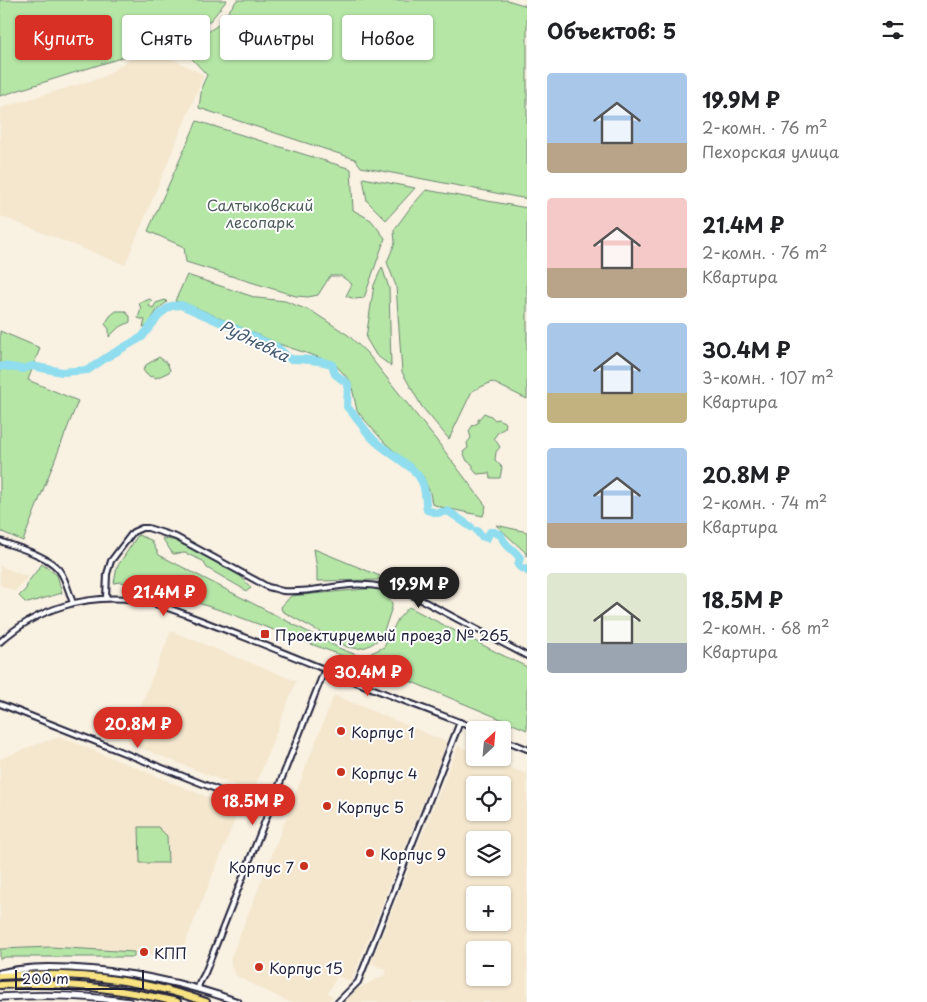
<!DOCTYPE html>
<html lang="ru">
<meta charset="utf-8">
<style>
:root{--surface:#fff;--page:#f2f2f2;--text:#202124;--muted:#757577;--accent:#d93025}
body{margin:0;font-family:"Playpen Sans",sans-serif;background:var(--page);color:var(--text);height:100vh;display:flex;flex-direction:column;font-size:19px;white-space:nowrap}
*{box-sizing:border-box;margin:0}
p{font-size:16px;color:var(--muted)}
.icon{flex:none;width:28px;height:28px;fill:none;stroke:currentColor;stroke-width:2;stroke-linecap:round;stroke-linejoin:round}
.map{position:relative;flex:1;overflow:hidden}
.drawer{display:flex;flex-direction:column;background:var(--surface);width:400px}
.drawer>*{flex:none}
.hud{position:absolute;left:15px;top:15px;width:436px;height:45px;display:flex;gap:10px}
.needle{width:32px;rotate:26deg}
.tools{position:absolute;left:466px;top:721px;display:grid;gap:10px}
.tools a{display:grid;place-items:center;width:45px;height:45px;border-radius:5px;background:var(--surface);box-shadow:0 1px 4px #0004;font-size:25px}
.scale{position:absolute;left:15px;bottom:12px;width:129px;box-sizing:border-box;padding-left:5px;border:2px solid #22223b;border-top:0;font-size:14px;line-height:18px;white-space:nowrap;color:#22223b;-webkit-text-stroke:4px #fff;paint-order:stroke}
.price{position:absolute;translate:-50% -42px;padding:0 11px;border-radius:18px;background:var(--accent);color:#fff;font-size:16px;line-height:32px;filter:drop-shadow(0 1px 2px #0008)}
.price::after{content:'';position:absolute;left:50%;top:30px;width:15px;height:11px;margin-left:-8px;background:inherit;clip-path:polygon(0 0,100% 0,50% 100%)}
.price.active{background:#222;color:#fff}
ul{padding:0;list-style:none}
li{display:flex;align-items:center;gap:15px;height:125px;padding:0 20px}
li span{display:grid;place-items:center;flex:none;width:140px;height:100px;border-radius:5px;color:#555}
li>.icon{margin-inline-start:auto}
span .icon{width:60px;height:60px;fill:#fffc;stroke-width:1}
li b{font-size:21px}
h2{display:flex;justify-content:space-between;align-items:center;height:60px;padding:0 20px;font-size:21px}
.pill{padding:0 18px;border-radius:5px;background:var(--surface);box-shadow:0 1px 4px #0004;font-size:18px;line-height:45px}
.pill.active{background:var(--accent);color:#fff}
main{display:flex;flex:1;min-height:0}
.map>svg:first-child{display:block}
.built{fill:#f4e7ce;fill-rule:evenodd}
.green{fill:#b5e6a6;stroke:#6c8470}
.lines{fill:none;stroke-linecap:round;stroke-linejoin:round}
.river{stroke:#8fddee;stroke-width:8}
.minor-casing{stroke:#22223b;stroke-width:8}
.tertiary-casing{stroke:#22223b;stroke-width:9}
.secondary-casing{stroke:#22223b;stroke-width:9}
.trunk-casing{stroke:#22223b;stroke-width:10}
.minor{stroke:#fff;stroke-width:4}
.tertiary{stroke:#fff;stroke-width:5}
.secondary{stroke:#fff;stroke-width:5.5}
.trunk{stroke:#f8e281;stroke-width:6}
.poi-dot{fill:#c8321e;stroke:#fff;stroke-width:2}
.labels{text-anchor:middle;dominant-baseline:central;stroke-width:4;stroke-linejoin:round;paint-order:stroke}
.park-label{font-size:15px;fill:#4e5d5b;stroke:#fff}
.poi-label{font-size:15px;fill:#22223b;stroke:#fff;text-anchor:start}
.water-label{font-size:16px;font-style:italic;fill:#435a71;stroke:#fff}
</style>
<main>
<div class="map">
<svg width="527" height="1002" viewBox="0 0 527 1002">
<rect width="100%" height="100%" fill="#f9f1e2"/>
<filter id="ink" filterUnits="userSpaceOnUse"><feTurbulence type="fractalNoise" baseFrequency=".02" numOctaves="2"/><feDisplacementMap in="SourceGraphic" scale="10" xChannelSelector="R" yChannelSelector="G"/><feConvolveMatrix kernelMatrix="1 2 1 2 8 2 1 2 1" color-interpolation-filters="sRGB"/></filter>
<g filter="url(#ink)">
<!-- built -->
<g class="built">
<polygon points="159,52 204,75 125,265 0,216 0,108 103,77 136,55"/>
<polygon points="0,566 28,577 15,591 0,585"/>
<polygon points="171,631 296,681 255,787 248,791 126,742"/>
<polygon points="334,695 447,742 351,982 337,976 328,993 333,996 328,1002 289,1002 236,976 231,966 231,957 263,877"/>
<polygon points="61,737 239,810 184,946 172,955 158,956 138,953 51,947 0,949 0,759 40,743"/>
<path d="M 458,746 L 475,753 L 475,758 L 487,758 L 527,774 L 527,1002 L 345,1002 L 357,989 L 385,975 L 387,970 L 371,963 ZM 475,785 L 502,785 L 502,812 L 475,812 ZM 475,840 L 502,840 L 502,868 L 475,868 ZM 475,895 L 502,895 L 502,922 L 475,922 ZM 475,950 L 502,950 L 502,978 L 475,978 Z"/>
</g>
<!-- green -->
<g class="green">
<polygon points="0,0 227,0 211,20 173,40 171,46 143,51 0,96"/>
<polygon points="237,0 507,0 527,6 527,199 361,167 355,159 199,108 202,86 207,75 183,49 218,25"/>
<polygon points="197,121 351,169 353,210 371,220 385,238 364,298 355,299 346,296 352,284 341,276 330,276 318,295 308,297 296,296 186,262 184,247 148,231"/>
<polygon points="363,178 415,188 386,220 367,201"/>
<polygon points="426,190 527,208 527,399 492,382 472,391 449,439 422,407 402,372 396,286 387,262 395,243 394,230 410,208"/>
<polygon points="382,267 389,288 391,366 376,355 366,338 374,285"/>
<polygon points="187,275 257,298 285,301 313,312 348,335 367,353 437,441 486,506 483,516 441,507 432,504 430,493 423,476 385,443 357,411 351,382 333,362 279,344 197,308 175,301"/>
<polygon points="150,299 152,301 149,306 153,308 156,303 165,300 167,302 157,310 148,325 143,327 145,320 138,318 141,309 139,303"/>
<polygon points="116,311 126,311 127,314 130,316 130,322 118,328 109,337 109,329 105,324 110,316"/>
<polygon points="0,331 40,348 28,380 78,401 23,541 0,531"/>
<polygon points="159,357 167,363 170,370 169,372 156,378 153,376 151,377 146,374 143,370 146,365"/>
<polygon points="484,413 491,416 495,420 498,419 506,423 505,428 498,432 494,438 500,447 496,452 495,460 502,467 500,478 490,478 489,473 477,474 473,469 473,465 467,461 463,452 468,448 467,443 471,438 469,431 473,425 478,423 478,420"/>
<polygon points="496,525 527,532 527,556 525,552"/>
<polygon points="138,535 151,540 159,555 341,649 357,655 365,656 384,647 398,619 409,607 500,654 527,667 527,730 412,682 226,612 141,585 120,582 114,583 117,567"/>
<polygon points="162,538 176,541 238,573 251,588 247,591 207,568 203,561 185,553 173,554"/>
<polygon points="314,549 380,576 378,580 317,581 317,569"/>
<polygon points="42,564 57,575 62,593 28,603 25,602 19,596 26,589 28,582"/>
<path d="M 376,588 L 380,588 L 392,603 L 392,607 L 382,637 C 370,646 363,651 347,647 L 282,611 L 281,607 L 291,596 Z"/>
<polygon points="139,827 158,827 167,836 168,863 140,863"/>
<polygon points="51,947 134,952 134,957 5,957 0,959 0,949"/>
</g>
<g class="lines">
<!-- river -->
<g class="river">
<path d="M 0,367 L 3,366 L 23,369 L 32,366 L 62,372 L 88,370 L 107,357 L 142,337 L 161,313 L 171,306 L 181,305 L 277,347 L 290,359 C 305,359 318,360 332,364 L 335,374 L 348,384 L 347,407 C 357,417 364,430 374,440 C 387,453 413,465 421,480 C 426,487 425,501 427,510 L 437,513 L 448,511 L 471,527"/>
<path d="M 477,531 L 481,536 L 487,538 L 490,532 L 494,532 L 501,535 C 504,546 513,548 520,558 L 518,565 L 521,568 L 525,569 L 527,571"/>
</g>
<!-- minor casing -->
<g class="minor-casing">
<g id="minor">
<path d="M 0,541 C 18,548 47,555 59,570 C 66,579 69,593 73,603"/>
<path d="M 106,598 L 107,574 L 111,561 L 133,532 L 142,528 L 148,528 L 176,537 L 268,587 C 273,588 278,590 283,591 C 304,593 328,587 349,585 C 372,583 393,588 414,596 L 527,656"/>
<path d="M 0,642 C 37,608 87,594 136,600 C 154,602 171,609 187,615 C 206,622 225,630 244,637 C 291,655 337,675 384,693 C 416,706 448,717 479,730"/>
<polyline points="0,704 269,810"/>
<polyline points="502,739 527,749"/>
<polyline points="198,989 199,984 205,973 325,669"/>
<polyline points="338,1002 358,982 460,722"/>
</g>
</g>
<!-- tertiary casing -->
<g class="tertiary-casing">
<path id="tertiary" d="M 0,973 C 24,967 44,967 69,968 C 126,971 184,982 238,1002"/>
</g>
<!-- secondary casing -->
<g class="secondary-casing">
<path id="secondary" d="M 0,997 C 43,994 87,995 129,1002"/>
</g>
<!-- trunk casing -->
<g class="trunk-casing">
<g id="trunk">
<path d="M 0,976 C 69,971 141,979 206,1002"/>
<path d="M 0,985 C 60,981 119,988 177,1002"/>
</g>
</g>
<!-- minor -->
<use href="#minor" class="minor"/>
<!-- tertiary -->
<use href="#tertiary" class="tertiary"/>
<!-- secondary -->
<use href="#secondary" class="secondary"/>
<!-- trunk -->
<use href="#trunk" class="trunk"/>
</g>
</g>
<!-- markers -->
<g class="poi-dot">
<rect x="260" y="629" width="10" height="10" rx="2.5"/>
<circle cx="341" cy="731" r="5"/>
<circle cx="341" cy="772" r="5"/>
<circle cx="327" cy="806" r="5"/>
<circle cx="370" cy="853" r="5"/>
<circle cx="304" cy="866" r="5"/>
<circle cx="144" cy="952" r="5"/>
<circle cx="259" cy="967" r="5"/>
</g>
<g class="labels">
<!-- park labels -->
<g class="park-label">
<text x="260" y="204">Салтыковский<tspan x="260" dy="17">лесопарк</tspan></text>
</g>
<!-- poi labels -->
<g class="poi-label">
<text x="275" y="634">Проектируемый проезд № 265</text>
<text x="351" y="731">Корпус 1</text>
<text x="351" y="772">Корпус 4</text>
<text x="337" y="806">Корпус 5</text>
<text x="380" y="853">Корпус 9</text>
<text x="294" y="866" text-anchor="end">Корпус 7</text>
<text x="154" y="952">КПП</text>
<text x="269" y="967">Корпус 15</text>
</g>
<!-- water labels -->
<g class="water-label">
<text transform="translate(255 340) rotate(26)">Рудневка</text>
</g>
</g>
</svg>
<div class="tools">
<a><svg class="needle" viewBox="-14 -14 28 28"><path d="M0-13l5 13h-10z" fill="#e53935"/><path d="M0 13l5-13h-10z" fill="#757577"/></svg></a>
<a><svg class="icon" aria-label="locate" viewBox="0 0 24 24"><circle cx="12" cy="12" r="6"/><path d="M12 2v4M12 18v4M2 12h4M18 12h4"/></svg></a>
<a><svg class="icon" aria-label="layers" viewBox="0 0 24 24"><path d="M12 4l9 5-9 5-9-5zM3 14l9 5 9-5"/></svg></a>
<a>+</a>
<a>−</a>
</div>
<div class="scale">200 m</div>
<b class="price active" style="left:419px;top:609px">19.9M ₽</b>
<b class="price" style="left:164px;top:617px">21.4M ₽</b>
<b class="price" style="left:368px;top:697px">30.4M ₽</b>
<b class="price" style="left:138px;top:749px">20.8M ₽</b>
<b class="price" style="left:253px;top:826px">18.5M ₽</b>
<div class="hud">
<a class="pill active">Купить</a>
<a class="pill">Снять</a>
<a class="pill">Фильтры</a>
<a class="pill">Новое</a>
</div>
</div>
<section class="drawer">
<h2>Объектов: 5<svg class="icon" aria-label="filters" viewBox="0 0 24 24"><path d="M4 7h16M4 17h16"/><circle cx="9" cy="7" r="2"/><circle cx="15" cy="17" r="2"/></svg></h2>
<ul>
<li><span style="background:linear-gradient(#a9c7e8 70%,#b9a48a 0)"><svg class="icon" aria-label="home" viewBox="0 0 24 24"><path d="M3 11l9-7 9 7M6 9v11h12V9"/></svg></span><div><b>19.9M ₽</b><p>2-комн. · 76 m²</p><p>Пехорская улица</p></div></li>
<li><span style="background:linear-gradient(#f6c9c9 70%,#b9a48a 0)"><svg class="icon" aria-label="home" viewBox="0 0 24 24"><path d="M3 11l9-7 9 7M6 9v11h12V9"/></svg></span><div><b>21.4M ₽</b><p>2-комн. · 76 m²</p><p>Квартира</p></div></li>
<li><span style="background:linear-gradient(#a9c7e8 70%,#c2b280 0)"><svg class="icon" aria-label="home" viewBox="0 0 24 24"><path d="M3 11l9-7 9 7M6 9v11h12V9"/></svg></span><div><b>30.4M ₽</b><p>3-комн. · 107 m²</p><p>Квартира</p></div></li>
<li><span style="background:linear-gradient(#a9c7e8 75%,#b9a48a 0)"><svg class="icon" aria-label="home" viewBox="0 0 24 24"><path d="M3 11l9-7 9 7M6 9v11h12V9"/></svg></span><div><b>20.8M ₽</b><p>2-комн. · 74 m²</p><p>Квартира</p></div></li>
<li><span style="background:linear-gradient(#dfe7d0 70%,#9aa5b1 0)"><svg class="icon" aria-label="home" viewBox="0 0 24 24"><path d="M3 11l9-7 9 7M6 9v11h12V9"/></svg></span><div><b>18.5M ₽</b><p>2-комн. · 68 m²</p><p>Квартира</p></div></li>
</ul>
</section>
</main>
